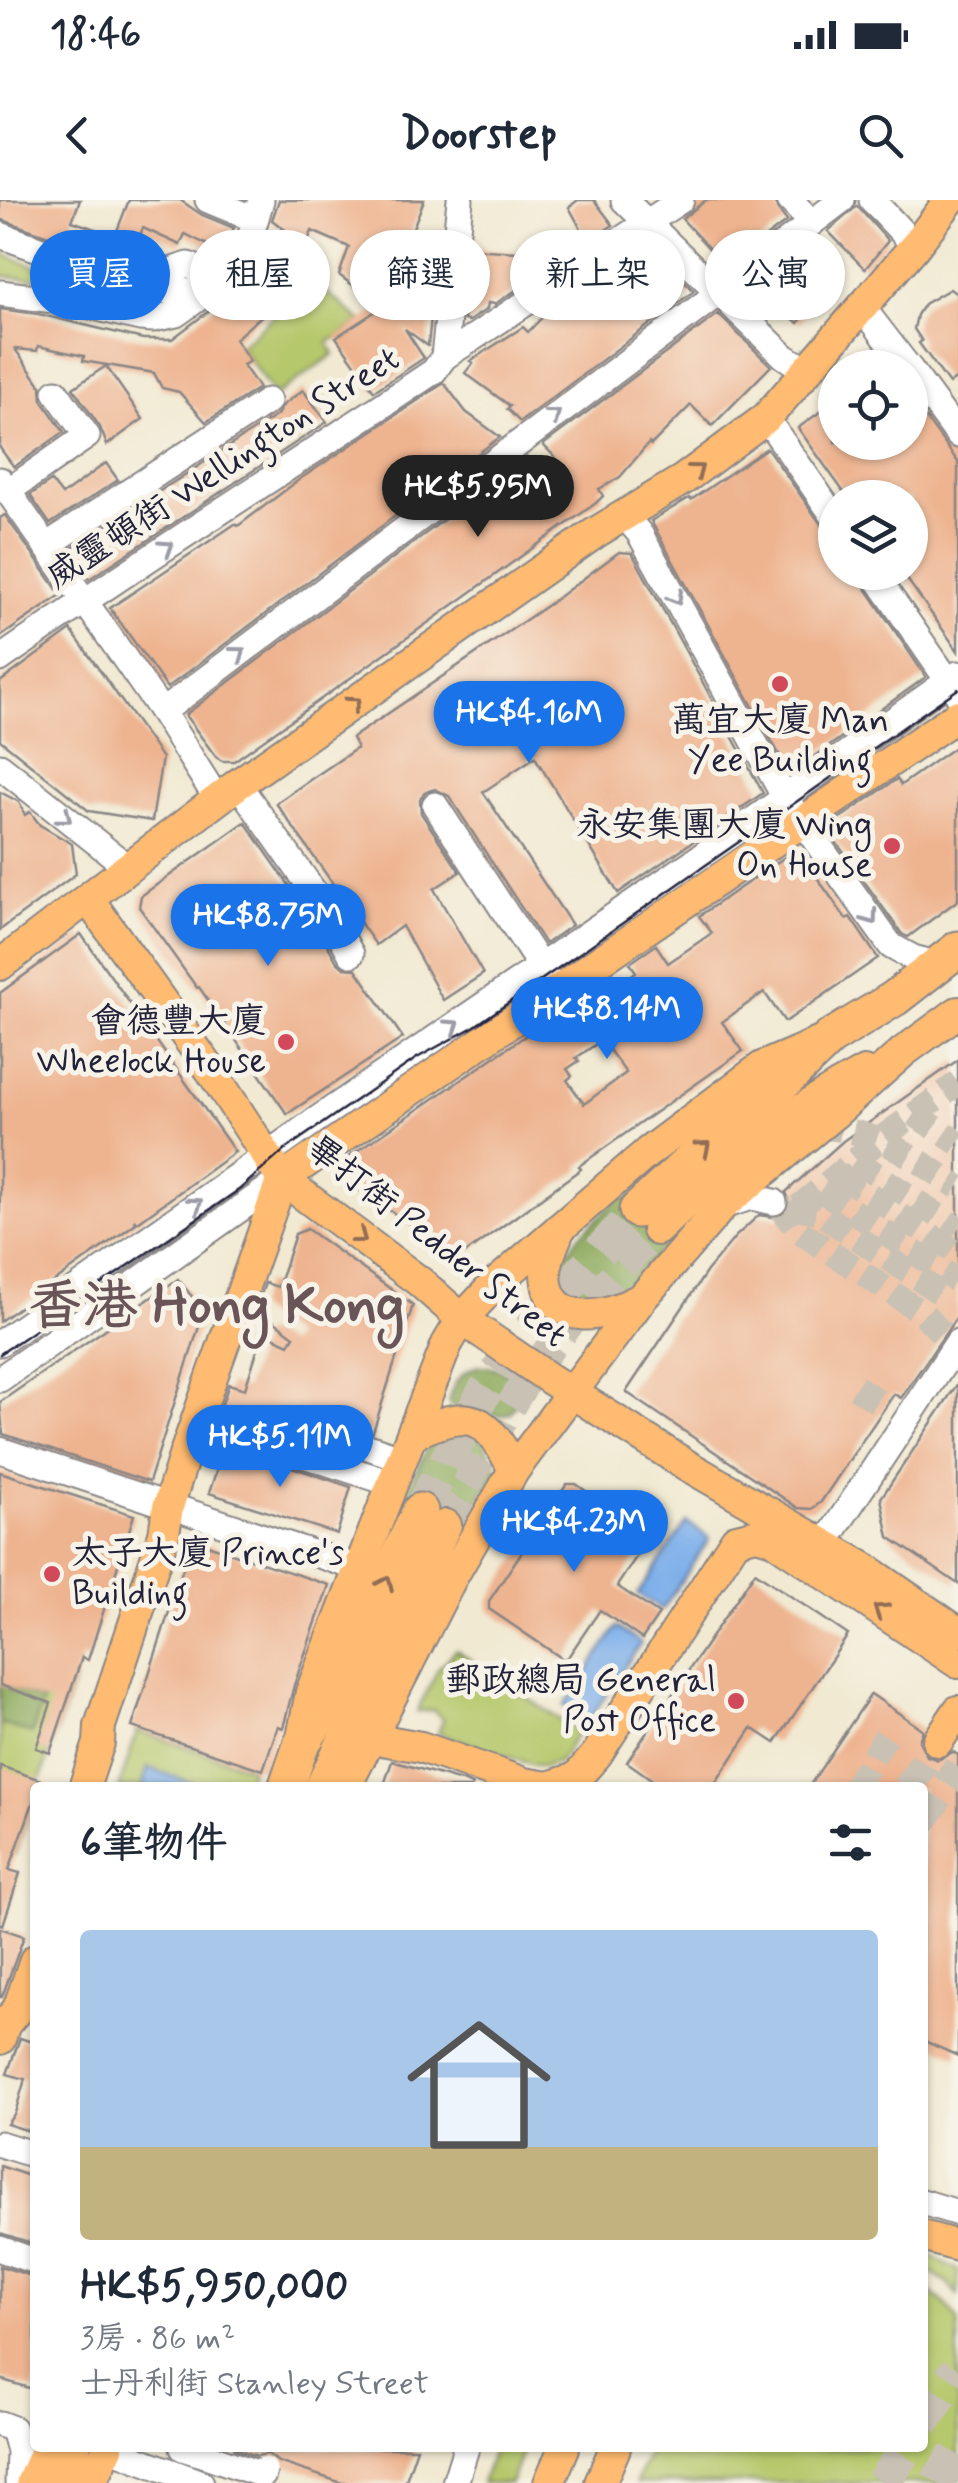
<!DOCTYPE html>
<html lang="zh-TW">
<meta charset="utf-8">
<style>
:root{--surface:#fff;--page:#f2f2f3;--text:#1f2937;--muted:#747a83;--accent:#1a73e8}
body{margin:0;font-family:Mynerve,"LXGW WenKai TC",sans-serif;background:var(--page);color:var(--text);height:100vh;display:flex;flex-direction:column;font-size:38px;white-space:nowrap}
*{box-sizing:border-box;margin:0}
p{font-size:32px;color:var(--muted)}
.icon{flex:none;width:55px;height:55px;fill:none;stroke:currentColor;stroke-width:2;stroke-linecap:round;stroke-linejoin:round}
.map{position:relative;flex:1;overflow:hidden}
.panel{position:absolute;left:30px;top:1582px;width:898px;height:670px;display:flex;flex-direction:column;background:var(--surface);border-radius:10px;box-shadow:0 2px 8px #0004}
.panel>*{flex:none}
.hud{position:absolute;left:30px;top:30px;width:900px;height:90px;display:flex;gap:20px}
.tools{position:absolute;left:818px;top:150px;display:grid;gap:20px}
.tools a{display:grid;place-items:center;width:110px;height:110px;border-radius:50%;background:var(--surface);box-shadow:0 2px 8px #0004;font-size:50px}
.price{position:absolute;translate:-50% -85px;padding:0 22px;border-radius:35px;background:var(--accent);color:#fff;font-size:32px;line-height:65px;filter:drop-shadow(0 2px 5px #0008)}
.price::after{content:'';position:absolute;left:50%;top:60px;width:30px;height:22px;margin-left:-15px;background:inherit;clip-path:polygon(0 0,100% 0,50% 100%)}
.price.on{background:#222;color:#fff}
ul{padding:0;list-style:none}
li{display:grid;align-content:center;gap:20px;height:530px;padding:0 50px}
li span{display:grid;place-items:center;height:310px;border-radius:10px;color:#555}
li>.icon{margin-inline-start:auto}
span .icon{width:180px;height:180px;fill:#fffc;stroke-width:1}
li b{font-size:42px}
h2{display:flex;justify-content:space-between;align-items:center;height:120px;padding:0 50px;font-size:42px}
.tag{padding:0 35px;border-radius:45px;background:var(--surface);box-shadow:0 2px 8px #0004;font-size:35px;line-height:90px}
.tag.on{background:var(--accent);color:#fff}
.status{display:flex;justify-content:space-between;align-items:center;height:70px;padding:0 50px;background:var(--surface);direction:ltr}
.status svg{height:28px;fill:currentColor}
header{display:flex;justify-content:space-between;align-items:center;height:130px;padding:0 50px;background:var(--surface);font-size:45px;font-weight:700}
.map>svg:first-child{display:block}
.green{fill:#b6c86c;stroke:#6c7554;stroke-width:2.5}
.forest{fill:#90ac60;stroke:#59674e;stroke-width:2.5}
.water{fill:#7fb0ea;stroke:#506992;stroke-width:2.5}
.building{fill:#eeb38f;fill-rule:evenodd}
.lines{fill:none;stroke-linecap:round;stroke-linejoin:round}
.minor-tunnel{stroke:#c8c1b4;stroke-width:25;stroke-dasharray:25 12;stroke-linecap:butt}
.major-tunnel{stroke:#c8c1b4;stroke-width:30;stroke-dasharray:30 15;stroke-linecap:butt}
.highway-tunnel{stroke:#c8c1b4;stroke-width:35;stroke-dasharray:35 18;stroke-linecap:butt}
.minor-casing{stroke:#8a8686;stroke-width:29}
.major-casing{stroke:#8a8686;stroke-width:34}
.highway-casing{stroke:#8a8686;stroke-width:39}
.minor{stroke:#fff;stroke-width:25}
.major{stroke:#ffbb71;stroke-width:30}
.highway{stroke:#ffbb71;stroke-width:35}
.tram{stroke:#22223b;stroke-width:2.5}
.minor-bridge-casing{stroke:#8a8686;stroke-width:29;stroke-linecap:butt}
.minor-bridge{stroke:#fff;stroke-width:25}
.oneway{stroke:#9c9ca7}
.oneway2{stroke:#906e56}
.poi-dot{fill:#d1495b;stroke:#f7f3e8;stroke-width:4}
.labels{text-anchor:middle;dominant-baseline:central;stroke-width:10;stroke-linejoin:round;paint-order:stroke}
.street-label{font-size:35px;fill:#22223b;stroke:#f7f3e8}
.poi-label{font-size:35px;fill:#22223b;stroke:#f7f3e8;text-anchor:end}
.town-label{font-size:55px;font-weight:bold;fill:#695558;stroke:#f7f3e8}
</style>
<div class="status"><b>18:46</b><svg viewBox="0 0 49 12"><path d="M0 12V9h3v3zM5 12V6h3v6zM10 12V3h3v9zM15 12V0h3v12zM26 1h20v11H26zM47 4h2v5h-2z"/></svg></div>
<header><svg class="icon" aria-label="back" viewBox="0 0 24 24"><path d="M15 5l-7 7 7 7"/></svg>Doorstep<svg class="icon" aria-label="search" viewBox="0 0 24 24"><circle cx="10" cy="10" r="6"/><path d="M15 15l6 6"/></svg></header>
<div class="map">
<svg width="958" height="2283" viewBox="0 0 958 2283">
<rect width="100%" height="100%" fill="#f7f3e8"/>
<filter id="ink" filterUnits="userSpaceOnUse"><feTurbulence type="fractalNoise" baseFrequency=".01" numOctaves="2"/><feDisplacementMap in="SourceGraphic" scale="20" xChannelSelector="R" yChannelSelector="G"/><feConvolveMatrix kernelMatrix="1 2 1 2 8 2 1 2 1" color-interpolation-filters="sRGB"/></filter>
<filter id="wash" filterUnits="userSpaceOnUse"><feTurbulence type="fractalNoise" baseFrequency=".0048" numOctaves="4" result="noise"/><feDisplacementMap in="SourceGraphic" scale="40" xChannelSelector="R" yChannelSelector="G"/><feGaussianBlur stdDeviation="2.25" result="paint"/><feColorMatrix in="noise" values="0 0 0 0 0 0 0 0 0 0 0 0 0 0 0 0 0 1.4 0 .05"/><feComposite in="paint" operator="in"/></filter>
<g filter="url(#wash)">
<rect width="100%" height="100%" fill="#f1e9d2"/>
<!-- green -->
<g class="green">
<polygon points="0,53 43,69 40,79 0,76"/>
<polygon points="313,81 361,121 328,143 334,154 275,196 240,146"/>
<polygon points="456,1450 578,1532 559,1562 543,1567 530,1564 438,1533 443,1520 434,1510 417,1512 439,1467"/>
<polygon points="74,1481 15,1654 0,1649 0,1485"/>
<polygon points="137,1531 251,1568 245,1587 119,1588"/>
<polygon points="922,2051 958,2070 958,2095 947,2083 923,2068"/>
<polygon points="923,2086 943,2102 958,2121 958,2283 636,2283 651,2248 922,2248"/>
<polygon points="494,2248 524,2248 510,2283 482,2283"/>
</g>
<!-- forest -->
<g class="forest">
<polygon points="622,995 669,1042 613,1100 587,1108 564,1093 558,1067 577,1038"/>
<path d="M 479,1166 C 501,1165 515,1175 519,1197 L 510,1213 L 501,1216 L 452,1207 L 448,1202 C 452,1184 461,1171 479,1166 Z"/>
<polygon points="478,1231 497,1269 459,1332 403,1303 430,1241 436,1235"/>
<polygon points="0,1485 43,1500 32,1534 0,1523"/>
</g>
<!-- water -->
<g class="water">
<polygon points="687,1322 710,1338 662,1410 638,1394"/>
<polygon points="617,1427 641,1443 588,1522 564,1506"/>
<polygon points="148,1568 201,1586 200,1587 142,1587"/>
</g>
<g id="blocks">
<!-- building -->
<g class="building">
<polygon points="0,0 80,0 72,21 115,36 129,0 180,0 202,15 234,28 222,52 185,34 180,45 143,28 128,64 0,19"/>
<polygon points="279,0 424,0 409,38 439,42 428,146 405,129 424,158 374,191 336,137 382,107 339,75 349,47 312,31 298,67 308,75 235,139 250,161 243,165 259,188 206,222 179,192 162,188 154,173 83,161 84,156 38,146 37,151 15,149 41,186 42,200 64,232 14,267 0,248 0,109 38,114 143,139 172,139 218,104 289,33 272,20"/>
<polygon points="578,0 594,0 613,25 588,42 569,7"/>
<polygon points="706,0 774,0 778,10 787,21 726,67 682,19"/>
<polygon points="857,6 888,41 865,69 828,31"/>
<polygon points="646,44 694,91 520,222 507,209 510,206 465,173 473,163 470,161 523,127 528,132 559,100 563,98 567,103"/>
<polygon points="472,49 533,53 545,71 495,104 488,103 487,109 469,121 464,120"/>
<polygon points="815,71 830,86 798,123 768,96 763,101 751,89 773,72 794,94"/>
<polygon points="950,89 958,95 958,177 949,184 919,143 922,141 914,129 917,115 924,104"/>
<polygon points="718,114 771,166 712,226 691,205 651,245 649,243 620,277 599,289 603,296 596,303 234,561 222,561 216,557 185,515 527,257 562,282 570,272 543,245"/>
<polygon points="106,166 143,219 107,245 100,227 73,188"/>
<polygon points="444,183 466,212 500,237 167,488 110,408 235,324 238,326 300,279"/>
<polygon points="303,190 327,222 89,379 69,350 277,215 284,204"/>
<polygon points="910,197 958,262 958,451 902,372 910,372 910,298 848,298 798,228 835,201 835,242 910,242"/>
<polygon points="767,248 835,344 835,372 855,372 926,477 790,574 651,321 689,298 691,300"/>
<polygon points="106,263 118,280 50,324 30,295 51,281 62,295"/>
<polygon points="5,315 61,395 0,437 0,318"/>
<polygon points="619,352 632,353 763,593 618,693 535,557 483,592 572,725 545,744 449,596 435,589 425,592 420,599 421,613 460,672 434,689 483,774 443,800 402,726 376,745 276,603 357,548 352,538 552,402"/>
<polygon points="71,430 162,558 152,621 89,611 0,540 0,482"/>
<polygon points="958,545 958,700 908,737 902,734 826,628 897,579 901,585"/>
<polygon points="0,592 19,602 25,615 30,612 40,625 72,644 76,674 0,730"/>
<polygon points="245,622 312,718 337,762 344,768 356,769 403,838 287,914 199,787 197,788 139,707 141,696"/>
<path d="M 802,656 L 846,719 L 850,717 L 878,758 L 785,822 L 764,792 L 722,822 L 743,851 L 579,966 L 581,969 L 460,1057 L 344,980 L 344,960 L 604,782 L 610,790 L 636,772 L 630,763 L 656,745 L 668,763 L 712,733 L 699,716 L 785,657 L 790,664 ZM 602,840 L 626,873 L 584,904 L 567,880 L 572,876 L 567,869 L 579,861 L 576,858 Z"/>
<polygon points="81,734 235,952 138,1022 134,1019 136,1023 0,1121 0,793"/>
<polygon points="958,860 958,1115 901,1198 894,1194 821,1302 812,1309 798,1308 626,1192 707,1071 736,1036 759,1015 778,1018 785,1014 790,1004 786,992 843,941"/>
<polygon points="307,1029 413,1105 373,1232 357,1236 352,1243 354,1254 241,1218 226,1220 221,1228 214,1226 229,1184 245,1189 263,1132 289,1144 294,1136 256,1108 265,1083 278,1087 295,1034"/>
<polygon points="178,1079 194,1099 206,1105 149,1282 3,1234 0,1202"/>
<polygon points="958,1183 958,1384 889,1337 881,1298"/>
<polygon points="225,1245 351,1287 337,1334 209,1293"/>
<polygon points="0,1272 134,1315 88,1460 82,1457 50,1553 36,1548 51,1503 0,1485"/>
<polygon points="567,1284 576,1284 650,1336 617,1386 659,1414 642,1439 600,1410 568,1457 563,1459 489,1409 489,1401"/>
<polygon points="192,1340 329,1385 294,1485 283,1528 278,1526 263,1570 132,1527"/>
<polygon points="755,1372 848,1435 775,1543 752,1528 712,1588 664,1588 627,1562"/>
<polygon points="871,1494 923,1530 919,1541 927,1556 938,1560 953,1552 958,1555 958,1856 922,1840 922,1588 808,1588"/>
<polygon points="392,1561 465,1582 472,1585 471,1588 383,1588"/>
<polygon points="0,1566 41,1580 38,1588 35,1588 35,1597 9,1670 20,1673 3,1725 0,1724"/>
<polygon points="0,1728 24,1736 2,1797 0,1797"/>
<polygon points="20,1838 35,1843 35,1933 7,1924 15,1913 25,1879 7,1874"/>
<polygon points="0,1966 35,1978 35,2044 0,2033"/>
<polygon points="0,2066 35,2077 35,2190 0,2179"/>
<polygon points="233,2248 417,2248 405,2283 342,2283 278,2262 268,2254 257,2256"/>
</g>
</g>
</g>
<g filter="url(#ink)">
<use href="#blocks" fill-opacity="0" stroke="#8a8686" stroke-width="2.5"/>
<g class="lines">
<!-- minor-tunnel -->
<g class="minor-tunnel">
<polyline points="914,914 958,943"/>
<path d="M 816,928 C 872,926 914,958 958,987"/>
<polyline points="855,960 958,1029"/>
<polyline points="839,974 958,1054"/>
<polyline points="821,990 956,1080"/>
<polyline points="778,1004 796,1029 924,1114 942,1134"/>
<polyline points="791,1007 817,1011 945,1096"/>
<polyline points="799,1007 879,940 958,883"/>
<polyline points="856,1187 886,1207"/>
<polyline points="854,1588 886,1536"/>
<polyline points="254,2283 266,2248"/>
</g>
<!-- major-tunnel -->
<g class="major-tunnel">
<path d="M 446,1325 C 475,1268 505,1209 543,1157 C 577,1111 618,1071 657,1030"/>
<polyline points="908,1588 938,1541"/>
<polyline points="922,1622 958,1567"/>
</g>
<!-- highway-tunnel -->
<g class="highway-tunnel">
<polyline points="420,1311 484,1192 517,1144 637,1010"/>
<polyline points="922,2223 958,2169"/>
<polyline points="883,2283 906,2248"/>
<polyline points="937,2283 958,2250"/>
</g>
<!-- minor casing -->
<g class="minor-casing">
<g id="minor">
<polyline points="208,0 254,19"/>
<polyline points="624,0 784,156 796,164 811,165"/>
<polyline points="790,0 812,23"/>
<polyline points="872,0 915,46"/>
<polyline points="0,35 133,83 168,91 207,92"/>
<polyline points="152,86 170,71 188,65 201,70 212,86"/>
<polyline points="0,93 77,103 140,118 153,119 176,114 207,92 241,60 249,42 261,0"/>
<polyline points="862,107 909,168"/>
<polyline points="444,157 460,0"/>
<polyline points="910,169 958,235"/>
<polyline points="766,218 835,318"/>
<polyline points="0,280 162,512 217,599"/>
<polyline points="8,291 87,236 56,192"/>
<polyline points="624,315 640,334 785,598 891,746 913,758 936,764"/>
<polyline points="46,346 268,201"/>
<polyline points="873,372 958,495"/>
<path d="M 0,459 C 142,360 290,268 434,171 L 444,157 L 681,0"/>
<polyline points="162,512 842,0"/>
<polyline points="0,566 129,668"/>
<polyline points="238,584 326,709 351,754"/>
<polyline points="435,605 548,778"/>
<polyline points="726,1005 751,997 774,1002"/>
<polyline points="0,1143 319,918 735,633 958,474"/>
<polyline points="0,1179 282,979"/>
<polyline points="236,1233 394,1284"/>
<polyline points="368,1247 404,1259"/>
<polyline points="0,1250 361,1369"/>
<polyline points="814,1360 958,1142"/>
<polyline points="0,1944 35,1955"/>
<polyline points="922,2002 958,2013"/>
<polyline points="0,2049 35,2061"/>
<polyline points="0,2224 13,2229 19,2251 18,2283"/>
<polyline points="108,2248 201,2283"/>
<polyline points="183,2248 205,2255 208,2248"/>
<polyline points="455,2283 466,2248"/>
</g>
</g>
<!-- major casing -->
<g class="major-casing">
<g id="major">
<polyline points="89,700 210,869 282,979 420,1082 462,1119 550,1179 688,1266 865,1368 958,1432"/>
<polyline points="0,765 238,584 595,333 684,279 766,218 915,46 950,0"/>
<polyline points="282,979 958,515"/>
<path d="M 560,1028 C 555,1042 546,1058 546,1074 C 548,1130 607,1117 640,1099"/>
<path d="M 657,1030 C 721,969 786,913 864,872"/>
<path d="M 413,1234 C 471,1208 485,1214 514,1270"/>
<polyline points="302,1538 311,1492 447,1144 462,1119 493,1086 648,952 762,867 823,841"/>
<polyline points="371,1538 421,1547 524,1583 548,1587 576,1578 597,1554 736,1339 757,1334 773,1339 958,1463"/>
<polyline points="938,1541 958,1511"/>
<polyline points="84,1588 99,1543 100,1526 164,1334 168,1307 184,1256 282,979"/>
<polyline points="320,1588 446,1325"/>
<polyline points="345,1588 451,1379 514,1270 642,1098 722,1006 835,913 903,852 958,812"/>
<polyline points="0,1839 5,1824 18,1809 35,1760"/>
<polyline points="922,2036 958,2046"/>
<polyline points="91,2283 108,2248"/>
<polyline points="549,2283 564,2248"/>
<polyline points="600,2283 615,2248"/>
</g>
</g>
<!-- highway casing -->
<g class="highway-casing">
<g id="highway">
<polyline points="637,1010 716,937 776,890 830,838 895,798 958,749"/>
<polyline points="286,1588 301,1545 329,1503 420,1311"/>
<polyline points="34,2283 49,2248"/>
<polyline points="62,2283 73,2248"/>
</g>
</g>
<!-- minor -->
<use href="#minor" class="minor"/>
<!-- major -->
<use href="#major" class="major"/>
<!-- highway -->
<use href="#highway" class="highway"/>
<!-- tram -->
<polyline class="tram" points="0,1154 240,989 287,948 417,858 475,826 958,489"/>
<!-- minor-bridge casing -->
<g class="minor-bridge-casing">
<polyline id="minor-bridge" points="205,2255 263,2275 264,2270"/>
</g>
<!-- minor-bridge -->
<use href="#minor-bridge" class="minor-bridge"/>
</g>
<!-- one-way arrows -->
<defs><path id="oneway-chevron" d="M-2-3.5L2.5 0L-2 3.5" fill="none" stroke-width="1.6" stroke-linecap="round" stroke-linejoin="round" transform="scale(2.5)"/></defs>
<g class="oneway">
<use href="#oneway-chevron" transform="translate(554 215) rotate(-37)"/>
<use href="#oneway-chevron" transform="translate(167 347) rotate(-33)"/>
<use href="#oneway-chevron" transform="translate(676 398) rotate(61)"/>
<use href="#oneway-chevron" transform="translate(239 453) rotate(-37)"/>
<use href="#oneway-chevron" transform="translate(65 617) rotate(38)"/>
<use href="#oneway-chevron" transform="translate(871 718) rotate(54)"/>
<use href="#oneway-chevron" transform="translate(453 826) rotate(-34)"/>
<use href="#oneway-chevron" transform="translate(196 1004) rotate(-36)"/>
</g>
<g class="oneway2">
<use href="#oneway-chevron" transform="translate(697 270) rotate(-37)"/>
<use href="#oneway-chevron" transform="translate(354 503) rotate(-35)"/>
<use href="#oneway-chevron" transform="translate(704 947) rotate(-40)"/>
<use href="#oneway-chevron" transform="translate(360 1037) rotate(37)"/>
<use href="#oneway-chevron" transform="translate(386 1383) rotate(-65)"/>
<use href="#oneway-chevron" transform="translate(880 1410) rotate(-146)"/>
</g>
</g>
<!-- markers -->
<g class="poi-dot">
<circle cx="780" cy="484" r="10"/>
<circle cx="892" cy="646" r="10"/>
<circle cx="286" cy="842" r="10"/>
<circle cx="52" cy="1374" r="10"/>
<circle cx="736" cy="1501" r="10"/>
</g>
<g class="labels">
<!-- street labels -->
<g class="street-label">
<text transform="translate(223 268) rotate(-33)">威靈頓街 Wellington Street</text>
<text transform="translate(436 1042) rotate(38)">畢打街 Pedder Street</text>
</g>
<!-- poi labels -->
<g class="poi-label">
<text x="780" y="521" text-anchor="middle">萬宜大廈 Man<tspan x="780" dy="40">Yee Building</tspan></text>
<text x="872" y="626">永安集團大廈 Wing<tspan x="872" dy="40">On House</tspan></text>
<text x="266" y="822">會德豐大廈<tspan x="266" dy="40">Wheelock House</tspan></text>
<text x="72" y="1354" text-anchor="start">太子大廈 Prince's<tspan x="72" dy="40">Building</tspan></text>
<text x="716" y="1481">郵政總局 General<tspan x="716" dy="40">Post Office</tspan></text>
</g>
<!-- town labels -->
<g class="town-label">
<text x="216" y="1108">香港 Hong Kong</text>
</g>
</g>
</svg>
<div class="tools">
<a><svg class="icon" aria-label="locate" viewBox="0 0 24 24"><circle cx="12" cy="12" r="6"/><path d="M12 2v4M12 18v4M2 12h4M18 12h4"/></svg></a>
<a><svg class="icon" aria-label="layers" viewBox="0 0 24 24"><path d="M12 4l9 5-9 5-9-5zM3 14l9 5 9-5"/></svg></a>
</div>
<b class="price on" style="left:478px;top:340px">HK$5.95M</b>
<b class="price" style="left:529px;top:566px">HK$4.16M</b>
<b class="price" style="left:268px;top:769px">HK$8.75M</b>
<b class="price" style="left:607px;top:862px">HK$8.14M</b>
<b class="price" style="left:280px;top:1290px">HK$5.11M</b>
<b class="price" style="left:574px;top:1375px">HK$4.23M</b>
<div class="hud">
<a class="tag on">買屋</a>
<a class="tag">租屋</a>
<a class="tag">篩選</a>
<a class="tag">新上架</a>
<a class="tag">公寓</a>
</div>
<section class="panel">
<h2>6筆物件<svg class="icon" aria-label="filters" viewBox="0 0 24 24"><path d="M4 7h16M4 17h16"/><circle cx="9" cy="7" r="2"/><circle cx="15" cy="17" r="2"/></svg></h2>
<ul>
<li><span style="background:linear-gradient(#a9c7e8 70%,#c2b280 0)"><svg class="icon" aria-label="home" viewBox="0 0 24 24"><path d="M3 11l9-7 9 7M6 9v11h12V9"/></svg></span><div><b>HK$5,950,000</b><p>3房 · 86 m²</p><p>士丹利街 Stanley Street</p></div></li>
</ul>
</section>
</div>
